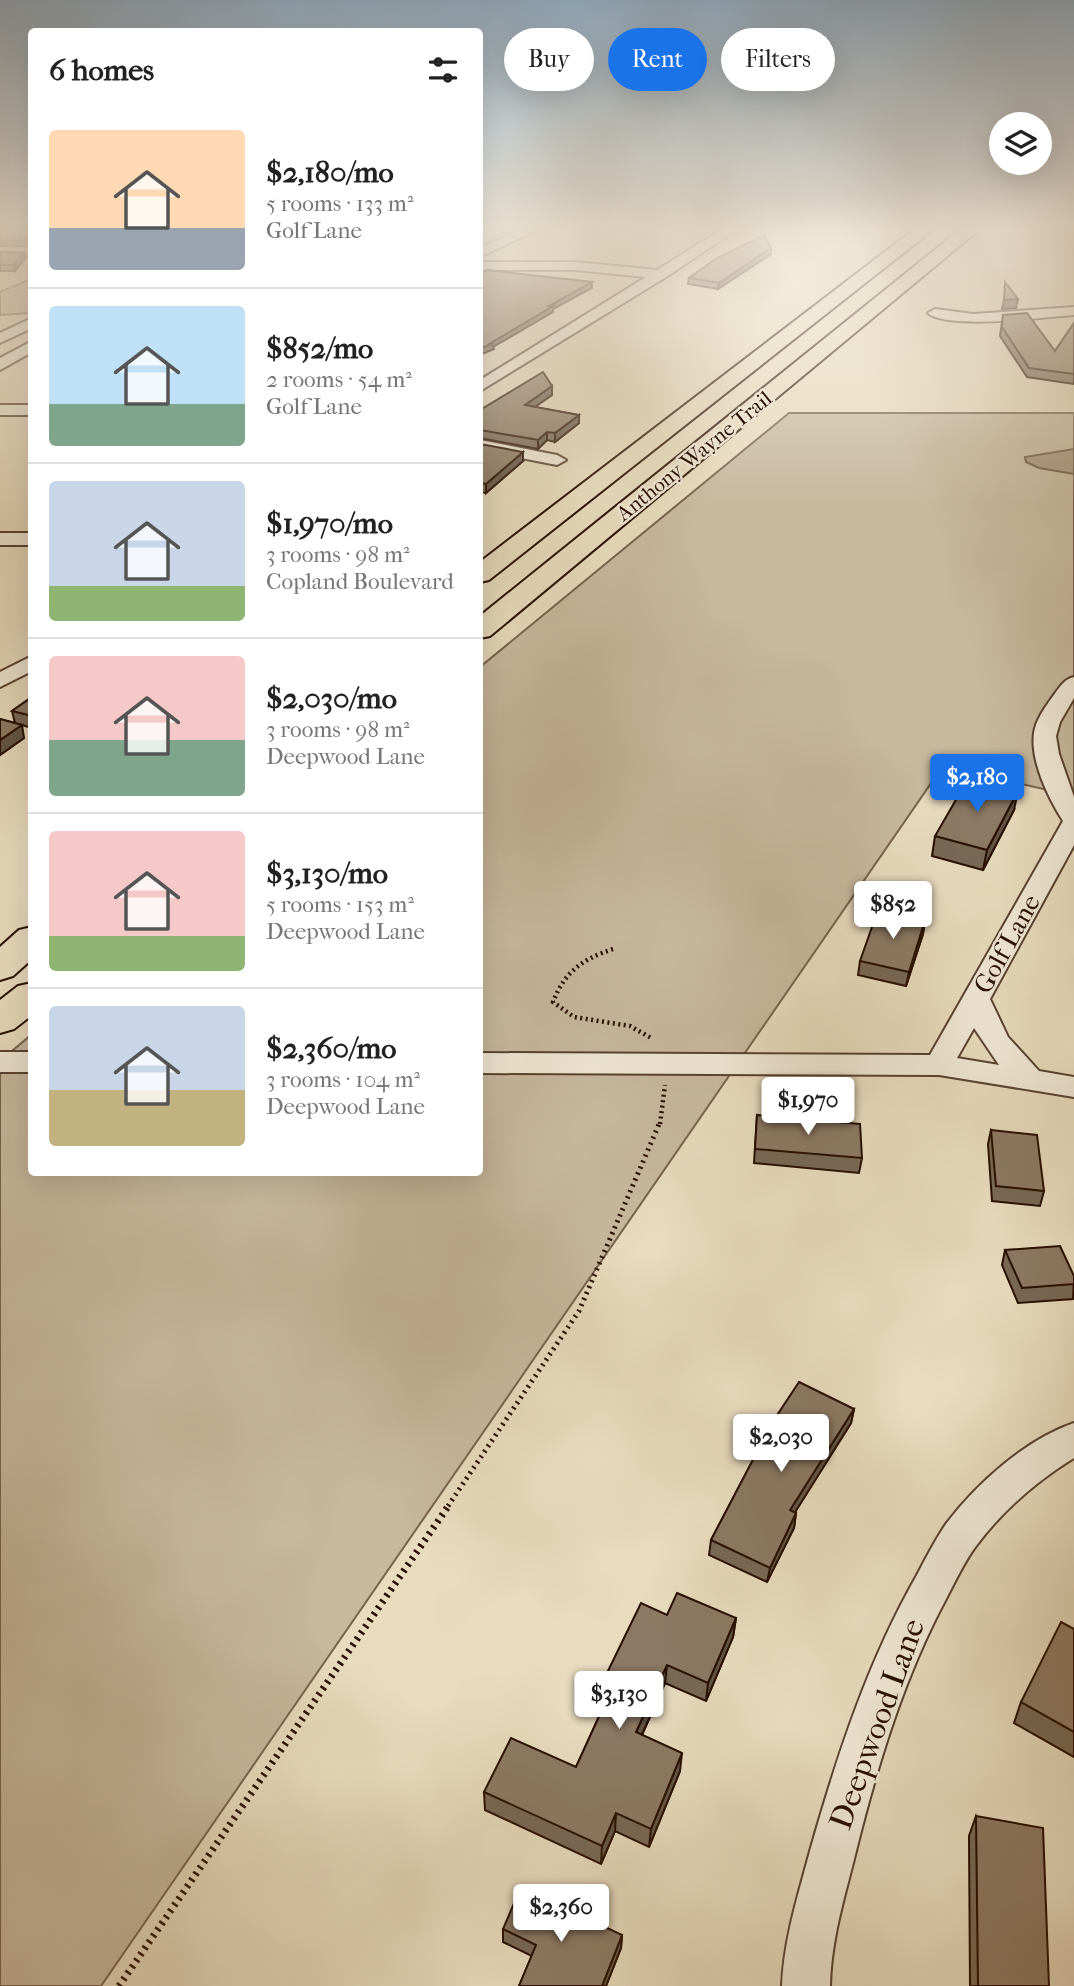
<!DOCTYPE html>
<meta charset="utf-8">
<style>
:root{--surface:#fff;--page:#f6f6f6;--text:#222;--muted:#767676;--line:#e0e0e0;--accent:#1a73e8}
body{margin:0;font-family:"IM FELL French Canon",serif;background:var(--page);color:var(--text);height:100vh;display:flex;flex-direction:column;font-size:26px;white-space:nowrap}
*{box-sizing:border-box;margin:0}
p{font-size:23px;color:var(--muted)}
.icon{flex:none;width:38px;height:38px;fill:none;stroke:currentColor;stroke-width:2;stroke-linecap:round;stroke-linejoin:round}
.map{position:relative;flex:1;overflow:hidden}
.drawer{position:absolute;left:28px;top:28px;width:455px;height:1148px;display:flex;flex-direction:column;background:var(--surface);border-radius:7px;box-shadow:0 7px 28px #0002}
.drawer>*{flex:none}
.guide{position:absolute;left:504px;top:28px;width:464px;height:63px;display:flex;gap:14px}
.controls{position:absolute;left:989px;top:112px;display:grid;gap:14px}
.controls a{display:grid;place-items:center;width:63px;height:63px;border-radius:50%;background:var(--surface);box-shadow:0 7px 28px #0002;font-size:35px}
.price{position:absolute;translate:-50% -60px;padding:0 16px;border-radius:7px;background:#fff;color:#222;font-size:23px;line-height:46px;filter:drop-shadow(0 2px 4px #0008)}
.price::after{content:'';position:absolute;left:50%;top:42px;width:21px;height:16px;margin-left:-10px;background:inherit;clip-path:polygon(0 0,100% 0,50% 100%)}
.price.selected{background:var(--accent);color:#fff}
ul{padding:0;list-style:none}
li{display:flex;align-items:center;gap:21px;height:175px;padding:0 21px}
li+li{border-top:2px solid var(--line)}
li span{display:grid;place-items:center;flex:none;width:196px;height:140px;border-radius:7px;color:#555}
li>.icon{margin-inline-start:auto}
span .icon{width:84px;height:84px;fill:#fffc;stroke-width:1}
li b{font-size:30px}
h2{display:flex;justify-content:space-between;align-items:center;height:84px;padding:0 21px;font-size:30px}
.pill{padding:0 24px;border-radius:32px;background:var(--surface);box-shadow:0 7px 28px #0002;font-size:24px;line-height:63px}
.pill.selected{background:var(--accent);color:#fff}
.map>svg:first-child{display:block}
.green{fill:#c7b89e;stroke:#78634f;stroke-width:2}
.water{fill:#a7957d;stroke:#745f4b;stroke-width:2}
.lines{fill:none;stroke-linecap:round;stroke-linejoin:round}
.minor-casing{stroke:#584130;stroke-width:4}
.highway-casing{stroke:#280e00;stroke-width:4}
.path-far2{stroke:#280e00;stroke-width:4.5;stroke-dasharray:2 3.5;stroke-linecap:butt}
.path-far1{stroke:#280e00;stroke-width:5;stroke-dasharray:2 4.5;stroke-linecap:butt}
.path{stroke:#280e00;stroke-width:7;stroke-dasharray:2.5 5;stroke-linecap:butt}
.minor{fill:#f0e8d5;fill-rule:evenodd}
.highway{fill:#e8dbbe;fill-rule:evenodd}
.wall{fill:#786855;stroke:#280e00;stroke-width:2}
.shaded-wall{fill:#625545;stroke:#280e00;stroke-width:2}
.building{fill:#8c7963;stroke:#280e00;stroke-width:2}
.labels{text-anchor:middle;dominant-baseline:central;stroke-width:5;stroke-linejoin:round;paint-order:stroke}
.far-street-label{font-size:21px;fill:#280e00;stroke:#f0e8d5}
.street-label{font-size:26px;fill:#280e00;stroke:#f0e8d5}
.near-street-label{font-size:32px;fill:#280e00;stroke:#f0e8d5}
</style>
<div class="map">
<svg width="1074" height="1986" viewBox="0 0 1074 1986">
<rect width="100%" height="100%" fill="#e8dbbe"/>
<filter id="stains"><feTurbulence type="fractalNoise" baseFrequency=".00286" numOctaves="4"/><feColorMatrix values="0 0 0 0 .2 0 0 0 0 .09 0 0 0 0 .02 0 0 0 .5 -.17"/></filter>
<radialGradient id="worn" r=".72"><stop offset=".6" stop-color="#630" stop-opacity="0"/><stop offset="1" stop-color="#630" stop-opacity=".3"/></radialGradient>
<!-- green -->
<g class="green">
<polygon points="31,279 31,313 0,315 0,292"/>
<polygon points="789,413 1074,413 1074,796 943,766 101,1986 0,1986 0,1061 31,1035 32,1172 480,1172 480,667"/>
</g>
<!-- water -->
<polygon class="water" points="1074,449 1074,474 1039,468 1026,462 1025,457"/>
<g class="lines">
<!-- minor casing -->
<g class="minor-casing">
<g id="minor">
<polygon points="524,228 541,228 480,257 480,248"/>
<polygon points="724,228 739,228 666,277 480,391 480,380 646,277 575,270 480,270 480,262 575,262 657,270"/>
<rect x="0" y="247" width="32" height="8"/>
<path d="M 1074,307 L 1074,315 C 1046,317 947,330 928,313 L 935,309 L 973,314 Z"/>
<polygon points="32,318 32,328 0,343 0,333"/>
<polygon points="32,341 32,352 0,370 0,358"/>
<rect x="0" y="405" width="32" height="10"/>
<polygon points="480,440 557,455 566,460 557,465 480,450"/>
<rect x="0" y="533" width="32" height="12"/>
<polygon points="32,656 32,671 0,687 0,672"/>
<path d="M 1074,677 L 1074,698 L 1060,722 L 1056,736 L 1059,754 L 1074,797 L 1074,845 L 990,999 L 1008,1037 L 1039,1071 L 1074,1077 L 1074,1097 L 939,1075 L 480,1073 L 480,1053 L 930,1055 L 1063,821 C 1049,799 1030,761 1034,733 C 1036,720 1044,709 1051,699 C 1058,690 1063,679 1074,677 ZM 974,1028 L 999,1065 L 957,1058 Z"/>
<rect x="0" y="1052" width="32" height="20"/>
<path d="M 1074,1423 L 1074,1458 C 1037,1481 1002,1511 976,1546 C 964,1562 956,1580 947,1597 C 904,1677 878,1763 856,1851 C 845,1896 831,1939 830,1986 L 782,1986 C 784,1939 798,1896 810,1851 C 837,1756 868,1661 917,1575 C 926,1558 935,1540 946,1524 C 977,1483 1025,1440 1074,1423 Z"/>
</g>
</g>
<!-- highway casing -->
<g class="highway-casing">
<g id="highway">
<polygon points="916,228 935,228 489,580 480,582 480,562"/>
<polygon points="962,228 981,228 490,636 480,638 480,616"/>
<polygon points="32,927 32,959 13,976 0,980 0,947 19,930"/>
<polygon points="32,983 32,1015 14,1029 0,1033 0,1000 18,986"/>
</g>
</g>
<!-- path-far2 -->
<g class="path-far2">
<path d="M 613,949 C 583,959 565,971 553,1002 L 574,1017 L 630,1026 L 653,1039"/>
<polyline points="660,1124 665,1085"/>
</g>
<!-- path-far1 -->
<polyline class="path-far1" points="448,1506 579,1311 660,1122"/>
<!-- path -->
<polyline class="path" points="119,1986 449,1505"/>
<!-- minor -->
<use href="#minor" class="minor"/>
<!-- highway -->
<use href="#highway" class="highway"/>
</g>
<!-- wall -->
<g class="wall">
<polygon points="0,228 32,228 32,246 0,245"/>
<polygon points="771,248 771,254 718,289 688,284 689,278"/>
<polygon points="0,252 24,253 25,258 15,271 0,271"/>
<polygon points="1003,315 1055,351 1074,323 1074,384 1027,377 1000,336"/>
<polygon points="552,386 552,395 534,407 579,415 579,423 555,442 547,440 538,449 480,438 480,410"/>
<polygon points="480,444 523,461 486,493 480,492"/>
<polygon points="32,697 32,728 18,724 24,738 0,755 0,719 15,723 12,711"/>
<polygon points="1014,810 983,870 932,856 935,836"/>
<polygon points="925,920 923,934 906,986 858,975 860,961"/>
<polygon points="757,1115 862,1158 859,1173 754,1163"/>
<polygon points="991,1130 1044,1191 1040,1206 992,1201 988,1144"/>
<polygon points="1005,1250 1074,1276 1073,1299 1018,1303 1002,1265"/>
<polygon points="854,1409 851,1423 795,1512 796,1513 794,1528 767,1582 709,1555 711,1540 753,1460 754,1450"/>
<polygon points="667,1615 736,1618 733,1637 706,1701 665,1683 642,1735 680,1771 649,1847 615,1831 601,1864 485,1810 484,1792 576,1767 609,1695 605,1694 606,1675"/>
<polygon points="1074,1629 1074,1757 1014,1723 1021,1702"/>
<polygon points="976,1816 1049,1986 970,1986 969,1836"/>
<polygon points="503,1929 622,1935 621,1948 606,1986 519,1986 532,1956 503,1942"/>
</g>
<!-- shaded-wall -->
<g class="shaded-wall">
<polygon points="771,248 771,254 718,289 719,283"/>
<polygon points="24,253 25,258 15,271 14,265"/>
<polygon points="592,282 592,288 553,309 553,312 493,347 494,349 480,355 480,349 549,306"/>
<polygon points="1018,299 1016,308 1002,309 1004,300"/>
<polygon points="552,386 552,395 525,414 525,405"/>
<polygon points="579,415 579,423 555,442 555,433"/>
<polygon points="547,432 547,440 538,449 538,440"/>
<polygon points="523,452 523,461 486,493 486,484"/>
<polygon points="22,725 24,738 0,755 0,740"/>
<polygon points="1018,791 1014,810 983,870 987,850"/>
<polygon points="925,920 923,934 906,986 909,972"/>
<polygon points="854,1409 851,1423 787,1525 790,1510"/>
<polygon points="796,1513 794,1528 767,1582 770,1568"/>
<polygon points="736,1618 733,1637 706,1701 708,1683"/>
<polygon points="667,1665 665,1683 635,1750 636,1732"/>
<polygon points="682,1753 680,1771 649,1847 651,1829"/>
<polygon points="616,1813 615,1831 601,1864 602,1846"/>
<polygon points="622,1935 621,1948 606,1986 602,1986"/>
</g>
<!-- building -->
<g class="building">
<polygon points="0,228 32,228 32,241 0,240"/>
<polygon points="764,235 771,248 719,283 689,278 717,258"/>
<polygon points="0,252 24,253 14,265 0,265"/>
<polygon points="487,270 592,282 549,306 553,306 491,343 493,343 480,349 480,274"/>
<polygon points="1005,282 1018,299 1004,300"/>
<polygon points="1027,313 1055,351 1074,323 1074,374 1029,368 1002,327 1003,315"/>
<polygon points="543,372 552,386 525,405 579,415 555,433 547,432 538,440 480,430 480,410"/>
<polygon points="480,444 523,452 486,484 480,483"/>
<polygon points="32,697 32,716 12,711"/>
<polygon points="0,719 22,725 0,740"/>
<polygon points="968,779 1018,791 987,850 935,836"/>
<polygon points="878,910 925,920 909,972 860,961"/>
<polygon points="757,1115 860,1124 862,1158 755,1149"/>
<polygon points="991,1130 1037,1135 1044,1191 996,1186"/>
<polygon points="1060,1246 1074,1276 1074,1284 1022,1288 1005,1250"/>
<polygon points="799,1382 854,1409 790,1510 796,1513 770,1568 711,1540 757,1452 754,1450"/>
<polygon points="677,1593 736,1618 708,1683 667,1665 636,1732 682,1753 651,1829 616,1813 602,1846 484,1792 511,1738 576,1767 616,1679 606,1675 641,1603 667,1615"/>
<polygon points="1061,1622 1074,1629 1074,1732 1021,1702"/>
<polygon points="976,1816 1043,1828 1049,1986 978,1986"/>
<polygon points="521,1887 622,1935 602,1986 519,1986 536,1945 503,1929"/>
</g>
<!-- sky -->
<linearGradient id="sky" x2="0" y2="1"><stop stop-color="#8ea8bd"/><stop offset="0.45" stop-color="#f5efe2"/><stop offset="1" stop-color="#f5efe2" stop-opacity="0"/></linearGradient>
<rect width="1074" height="506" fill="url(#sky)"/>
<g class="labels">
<!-- far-street labels -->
<g class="far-street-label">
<text transform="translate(694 456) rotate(-39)">Anthony Wayne Trail</text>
</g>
<!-- street labels -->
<g class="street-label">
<text transform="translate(1007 944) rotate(-61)">Golf Lane</text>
</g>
<!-- near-street labels -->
<g class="near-street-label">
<text transform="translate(877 1724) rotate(-70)">Deepwood Lane</text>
</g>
</g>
<rect width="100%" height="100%" filter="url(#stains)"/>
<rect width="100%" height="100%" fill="url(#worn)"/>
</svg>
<div class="controls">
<a><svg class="icon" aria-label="layers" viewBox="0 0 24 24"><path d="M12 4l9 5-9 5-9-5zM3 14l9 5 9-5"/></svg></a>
</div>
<b class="price selected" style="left:977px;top:814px">$2,180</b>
<b class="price" style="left:893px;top:941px">$852</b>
<b class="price" style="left:808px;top:1137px">$1,970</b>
<b class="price" style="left:781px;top:1474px">$2,030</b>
<b class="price" style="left:619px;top:1731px">$3,130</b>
<b class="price" style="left:561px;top:1944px">$2,360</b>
<div class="guide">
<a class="pill">Buy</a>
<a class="pill selected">Rent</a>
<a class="pill">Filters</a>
</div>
<section class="drawer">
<h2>6 homes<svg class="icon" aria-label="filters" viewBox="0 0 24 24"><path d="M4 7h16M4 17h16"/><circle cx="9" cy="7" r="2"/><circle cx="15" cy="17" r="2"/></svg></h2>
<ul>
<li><span style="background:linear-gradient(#ffd9b3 70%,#9aa5b1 0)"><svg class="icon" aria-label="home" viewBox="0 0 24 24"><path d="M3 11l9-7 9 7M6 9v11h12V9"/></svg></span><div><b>$2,180/mo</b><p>5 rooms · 133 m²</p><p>Golf Lane</p></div></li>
<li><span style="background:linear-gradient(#bfe0f5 70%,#7fa58c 0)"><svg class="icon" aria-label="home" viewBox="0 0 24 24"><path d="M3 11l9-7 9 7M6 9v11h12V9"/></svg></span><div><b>$852/mo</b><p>2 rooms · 54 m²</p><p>Golf Lane</p></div></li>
<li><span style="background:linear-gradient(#c9d6e8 75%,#8fb573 0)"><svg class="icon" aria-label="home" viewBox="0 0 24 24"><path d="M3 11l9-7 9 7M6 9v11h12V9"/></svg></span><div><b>$1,970/mo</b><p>3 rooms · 98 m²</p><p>Copland Boulevard</p></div></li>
<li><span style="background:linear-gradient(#f6c9c9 60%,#7fa58c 0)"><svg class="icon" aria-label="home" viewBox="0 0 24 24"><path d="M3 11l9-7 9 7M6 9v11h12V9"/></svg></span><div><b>$2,030/mo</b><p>3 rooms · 98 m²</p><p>Deepwood Lane</p></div></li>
<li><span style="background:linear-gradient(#f6c9c9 75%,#8fb573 0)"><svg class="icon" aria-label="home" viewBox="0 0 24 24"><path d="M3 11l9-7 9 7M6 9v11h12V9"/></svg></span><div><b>$3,130/mo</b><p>5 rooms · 153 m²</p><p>Deepwood Lane</p></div></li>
<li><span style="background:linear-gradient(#c9d6e8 60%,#c2b280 0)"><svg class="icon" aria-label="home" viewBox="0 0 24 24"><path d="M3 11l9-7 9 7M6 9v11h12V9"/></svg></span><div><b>$2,360/mo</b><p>3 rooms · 104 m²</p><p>Deepwood Lane</p></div></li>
</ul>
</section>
</div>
